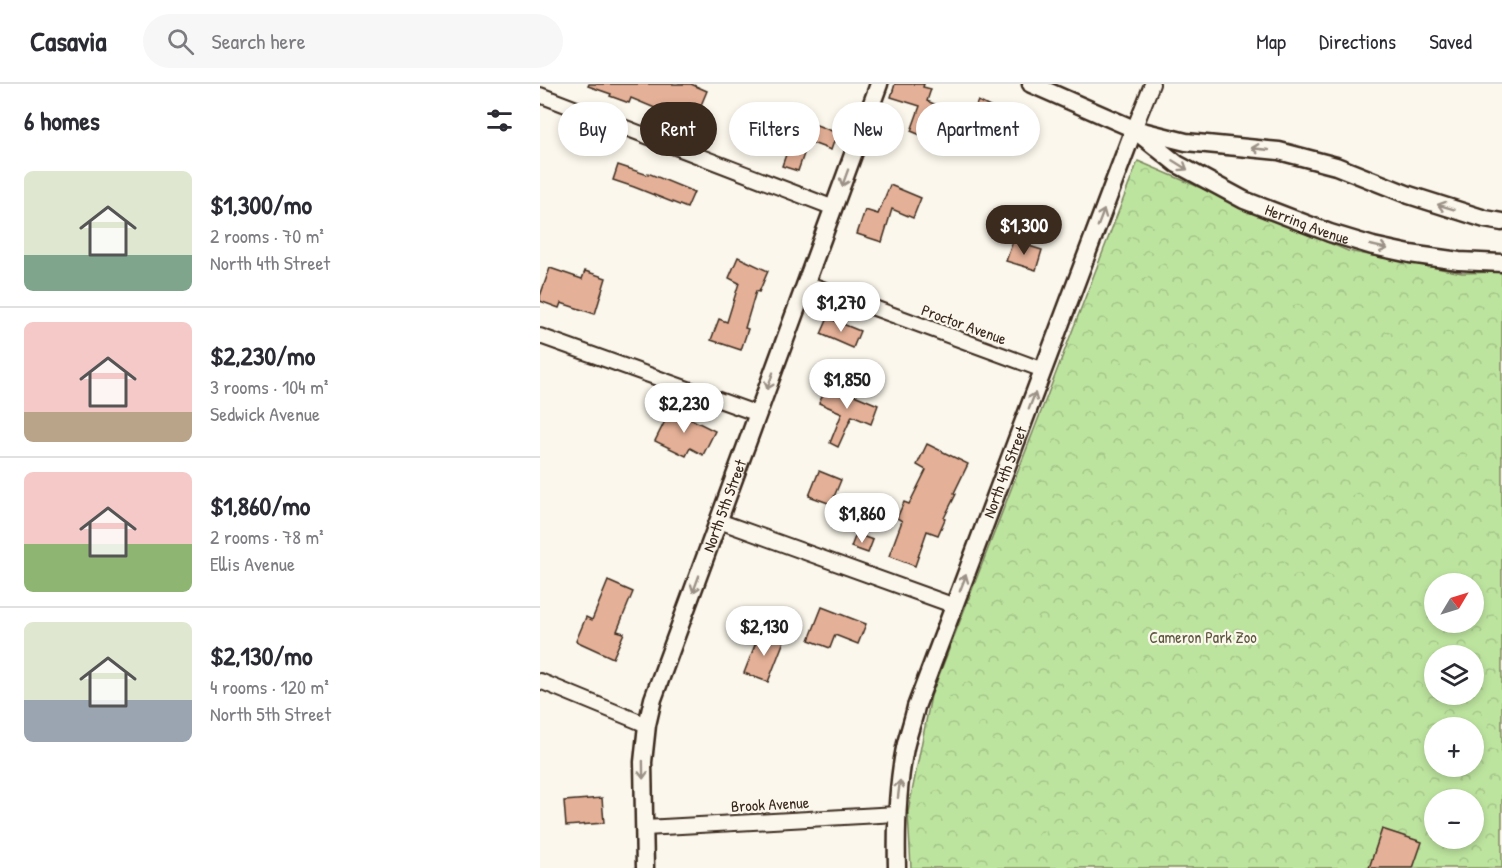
<!DOCTYPE html>
<meta charset="utf-8">
<style>
:root{--surface:#fff;--page:#f7f7f7;--text:#2b2b33;--muted:#7c7c81;--line:#e1e1e2;--accent:#3b2a1e}
body{margin:0;font-family:"Patrick Hand",sans-serif;background:var(--page);color:var(--text);height:100vh;display:flex;flex-direction:column;font-size:22px;white-space:nowrap}
*{box-sizing:border-box;margin:0}
p{font-size:20px;color:var(--muted)}
.icon{flex:none;width:33px;height:33px;fill:none;stroke:currentColor;stroke-width:2;stroke-linecap:round;stroke-linejoin:round}
.map{position:relative;flex:1;overflow:hidden}
.sheet{display:flex;flex-direction:column;background:var(--surface);width:540px}
.sheet>*{flex:none}
.guide{position:absolute;left:18px;top:18px;width:570px;height:54px;display:flex;gap:12px}
.needle{width:39px;rotate:52deg}
.controls{position:absolute;left:884px;top:489px;display:grid;gap:12px}
.controls a{display:grid;place-items:center;width:60px;height:60px;border-radius:50%;background:var(--surface);box-shadow:0 3px 9px #0003;font-size:30px}
.price{position:absolute;translate:-50% -51px;padding:0 14px;border-radius:21px;background:#fff;color:#222;font-size:20px;line-height:39px;filter:drop-shadow(0 2px 3px #0008)}
.price::after{content:'';position:absolute;left:50%;top:36px;width:18px;height:14px;margin-left:-9px;background:inherit;clip-path:polygon(0 0,100% 0,50% 100%)}
.price.selected{background:var(--accent);color:#fff}
ul{padding:0;list-style:none}
li{display:flex;align-items:center;gap:18px;height:150px;padding:0 24px}
li+li{border-top:2px solid var(--line)}
li span{display:grid;place-items:center;flex:none;width:168px;height:120px;border-radius:9px;color:#555}
li>.icon{margin-inline-start:auto}
span .icon{width:72px;height:72px;fill:#fffc;stroke-width:1}
li b{font-size:26px}
h2{display:flex;justify-content:space-between;align-items:center;height:72px;padding:0 24px;font-size:26px}
.chip{padding:0 21px;border-radius:27px;background:var(--surface);box-shadow:0 3px 9px #0003;font-size:21px;line-height:54px}
.chip.selected{background:var(--accent);color:#fff}
header{display:flex;align-items:center;gap:36px;box-sizing:border-box;height:84px;padding:0 30px;background:var(--surface);border-bottom:2px solid var(--line)}
header strong{font-size:28px}
nav{display:flex;gap:33px;margin-inline-start:auto;font-size:21px}
.search{width:420px;height:54px;background:var(--page);display:flex;align-items:center;gap:15px;box-sizing:border-box;padding:0 21px;border-radius:33px;color:var(--muted);font-size:22px}
main{display:flex;flex:1;min-height:0}
.map>svg:first-child{display:block}
.park{fill:url(#park-crowns);stroke:#7c875e;stroke-width:1.5;fill-rule:evenodd}
.building{fill:#e4b097;stroke:#3b2a1e;stroke-width:1.5}
.lines{fill:none;stroke-linecap:round;stroke-linejoin:round}
.minor-casing{stroke:#3b2a1e;stroke-width:18}
.major-casing{stroke:#3b2a1e;stroke-width:21}
.minor{stroke:#fbf7ec;stroke-width:14}
.major{stroke:#fbf7ec;stroke-width:16}
.oneway{stroke:#9b9085}
.labels{text-anchor:middle;dominant-baseline:central;stroke-width:4.5;stroke-linejoin:round;paint-order:stroke}
.street-label{font-size:16px;fill:#3b2a1e;stroke:#fbf7ec}
.park-label{font-size:16px;fill:#5c583e;stroke:#fbf7ec}
</style>
<header>
<strong>Casavia</strong>
<div class="search"><svg class="icon" aria-label="search" viewBox="0 0 24 24"><circle cx="10" cy="10" r="6"/><path d="M15 15l6 6"/></svg>Search here</div>
<nav><a>Map</a><a>Directions</a><a>Saved</a></nav>
</header>
<main>
<section class="sheet">
<h2>6 homes<svg class="icon" aria-label="filters" viewBox="0 0 24 24"><path d="M4 7h16M4 17h16"/><circle cx="9" cy="7" r="2"/><circle cx="15" cy="17" r="2"/></svg></h2>
<ul>
<li><span style="background:linear-gradient(#dfe7d0 70%,#7fa58c 0)"><svg class="icon" aria-label="home" viewBox="0 0 24 24"><path d="M3 11l9-7 9 7M6 9v11h12V9"/></svg></span><div><b>$1,300/mo</b><p>2 rooms · 70 m²</p><p>North 4th Street</p></div></li>
<li><span style="background:linear-gradient(#f6c9c9 75%,#b9a48a 0)"><svg class="icon" aria-label="home" viewBox="0 0 24 24"><path d="M3 11l9-7 9 7M6 9v11h12V9"/></svg></span><div><b>$2,230/mo</b><p>3 rooms · 104 m²</p><p>Sedwick Avenue</p></div></li>
<li><span style="background:linear-gradient(#f6c9c9 60%,#8fb573 0)"><svg class="icon" aria-label="home" viewBox="0 0 24 24"><path d="M3 11l9-7 9 7M6 9v11h12V9"/></svg></span><div><b>$1,860/mo</b><p>2 rooms · 78 m²</p><p>Ellis Avenue</p></div></li>
<li><span style="background:linear-gradient(#dfe7d0 65%,#9aa5b1 0)"><svg class="icon" aria-label="home" viewBox="0 0 24 24"><path d="M3 11l9-7 9 7M6 9v11h12V9"/></svg></span><div><b>$2,130/mo</b><p>4 rooms · 120 m²</p><p>North 5th Street</p></div></li>
</ul>
</section>
<div class="map">
<svg width="962" height="784" viewBox="0 0 962 784">
<defs>
<pattern id="park-crowns" width="20" height="18" patternUnits="userSpaceOnUse" patternTransform="scale(1.5)"><rect width="20" height="18" fill="#bde49f"/><path d="M2 6a3 3 0 1 1 6 0M12 15a3 3 0 1 1 6 0" fill="none" stroke="#a3c488"/></pattern>
</defs>
<rect width="100%" height="100%" fill="#fbf7ec"/>
<filter id="ink" filterUnits="userSpaceOnUse"><feTurbulence type="fractalNoise" baseFrequency=".0167" numOctaves="2"/><feDisplacementMap in="SourceGraphic" scale="12" xChannelSelector="R" yChannelSelector="G"/><feConvolveMatrix kernelMatrix="1 2 1 2 8 2 1 2 1" color-interpolation-filters="sRGB"/></filter>
<g filter="url(#ink)">
<!-- park -->
<path class="park" d="M 598,77 L 808,167 L 922,189 L 962,188 L 962,784 L 371,784 L 368,728 L 391,612 ZM 894,500 L 933,500 L 933,538 L 894,538 ZM 894,572 L 933,572 L 933,610 L 894,610 ZM 894,644 L 933,644 L 933,682 L 894,682 ZM 894,716 L 933,716 L 933,754 L 894,754 Z"/>
<!-- building -->
<g class="building">
<polygon points="49,0 151,0 167,7 153,40 91,14 89,19 70,12 71,10 48,2"/>
<polygon points="355,0 384,0 383,3 391,5 387,17 406,25 400,38 402,39 395,57 371,47 380,22 351,13"/>
<polygon points="438,17 458,27 447,50 427,41"/>
<polygon points="274,40 297,49 291,66 267,57"/>
<polygon points="249,62 265,67 258,87 242,82"/>
<polygon points="78,81 108,91 108,89 154,108 147,124 94,103 73,96"/>
<polygon points="350,101 381,114 373,134 352,125 342,158 317,150 325,126 338,130"/>
<polygon points="473,157 502,166 496,186 466,177"/>
<polygon points="198,173 228,187 219,208 216,207 205,244 208,245 201,266 171,256 179,235 187,238 199,199 189,194"/>
<polygon points="10,184 42,195 45,187 66,194 55,230 21,219 19,224 0,217 0,212"/>
<polygon points="288,234 320,247 313,264 281,250"/>
<polygon points="288,300 338,321 331,340 312,332 298,363 290,359 302,329 279,319"/>
<polygon points="131,325 175,347 163,371 150,364 146,372 115,357"/>
<polygon points="387,360 428,380 414,409 416,410 404,434 405,435 398,451 387,447 375,482 349,472 362,437 357,434 364,418 369,420 386,386 377,381"/>
<polygon points="279,387 301,396 291,420 269,412"/>
<polygon points="316,450 333,456 328,469 311,463"/>
<polygon points="68,497 93,508 77,547 84,549 73,574 36,557 46,533 52,536"/>
<polygon points="282,523 326,540 318,560 295,551 290,564 269,556"/>
<polygon points="220,548 244,557 228,598 204,589"/>
<polygon points="62,714 64,739 26,742 24,717"/>
<polygon points="842,745 882,758 873,784 829,784"/>
</g>
<g class="lines">
<!-- minor casing -->
<g class="minor-casing">
<g id="minor">
<polyline points="0,11 294,124"/>
<polyline points="594,45 612,0"/>
<polyline points="266,199 503,286"/>
<polyline points="0,252 218,330"/>
<polyline points="179,437 415,522"/>
<polyline points="0,597 107,641"/>
<polyline points="105,744 357,730"/>
</g>
</g>
<!-- major casing -->
<g class="major-casing">
<g id="major">
<polyline points="491,0 594,45 646,58 739,67 796,82 869,111 945,135 962,138"/>
<path id="s1" d="M 597,48 L 637,80 L 704,116 L 790,149 L 833,162 L 870,170 L 919,177 L 962,179"/>
<path id="s2" d="M 105,784 L 103,678 L 107,641 L 113,615 L 339,0"/>
<path id="s3" d="M 357,784 C 356,744 357,703 365,664 C 368,650 373,637 376,623 L 594,45"/>
</g>
</g>
<!-- minor -->
<use href="#minor" class="minor"/>
<!-- major -->
<use href="#major" class="major"/>
</g>
<!-- one-way arrows -->
<defs><path id="oneway-shaft" d="M-6 0H5M1.5-3L5.5 0L1.5 3" fill="none" stroke-width="1.6" stroke-linecap="round" stroke-linejoin="round" transform="scale(1.5)"/></defs>
<g class="oneway">
<use href="#oneway-shaft" transform="translate(720 65) rotate(-174)"/>
<use href="#oneway-shaft" transform="translate(640 81) rotate(32)"/>
<use href="#oneway-shaft" transform="translate(305 94) rotate(110)"/>
<use href="#oneway-shaft" transform="translate(906 123) rotate(-163)"/>
<use href="#oneway-shaft" transform="translate(561 134) rotate(-69)"/>
<use href="#oneway-shaft" transform="translate(839 163) rotate(13)"/>
<use href="#oneway-shaft" transform="translate(230 297) rotate(110)"/>
<use href="#oneway-shaft" transform="translate(492 317) rotate(-69)"/>
<use href="#oneway-shaft" transform="translate(423 499) rotate(-69)"/>
<use href="#oneway-shaft" transform="translate(156 500) rotate(110)"/>
<use href="#oneway-shaft" transform="translate(103 686) rotate(89)"/>
<use href="#oneway-shaft" transform="translate(359 705) rotate(-83)"/>
</g>
</g>
<g class="labels">
<!-- street labels -->
<g class="street-label">
<text stroke="none"><textPath href="#s1" startOffset="195">Herring Avenue</textPath></text>
<text transform="translate(424 240) rotate(20)">Proctor Avenue</text>
<text stroke="none"><textPath href="#s3" startOffset="414">North 4th Street</textPath></text>
<text stroke="none"><textPath href="#s2" startOffset="376">North 5th Street</textPath></text>
<text transform="translate(230 720) rotate(-3)">Brook Avenue</text>
</g>
<!-- park labels -->
<g class="park-label">
<text x="663" y="553">Cameron Park Zoo</text>
</g>
</g>
</svg>
<div class="controls">
<a><svg class="needle" viewBox="-14 -14 28 28"><path d="M0-13l5 13h-10z" fill="#e53935"/><path d="M0 13l5-13h-10z" fill="#7c7c81"/></svg></a>
<a><svg class="icon" aria-label="layers" viewBox="0 0 24 24"><path d="M12 4l9 5-9 5-9-5zM3 14l9 5 9-5"/></svg></a>
<a>+</a>
<a>−</a>
</div>
<b class="price selected" style="left:484px;top:172px">$1,300</b>
<b class="price" style="left:301px;top:249px">$1,270</b>
<b class="price" style="left:307px;top:326px">$1,850</b>
<b class="price" style="left:144px;top:350px">$2,230</b>
<b class="price" style="left:322px;top:460px">$1,860</b>
<b class="price" style="left:224px;top:573px">$2,130</b>
<div class="guide">
<a class="chip">Buy</a>
<a class="chip selected">Rent</a>
<a class="chip">Filters</a>
<a class="chip">New</a>
<a class="chip">Apartment</a>
</div>
</div>
</main>
